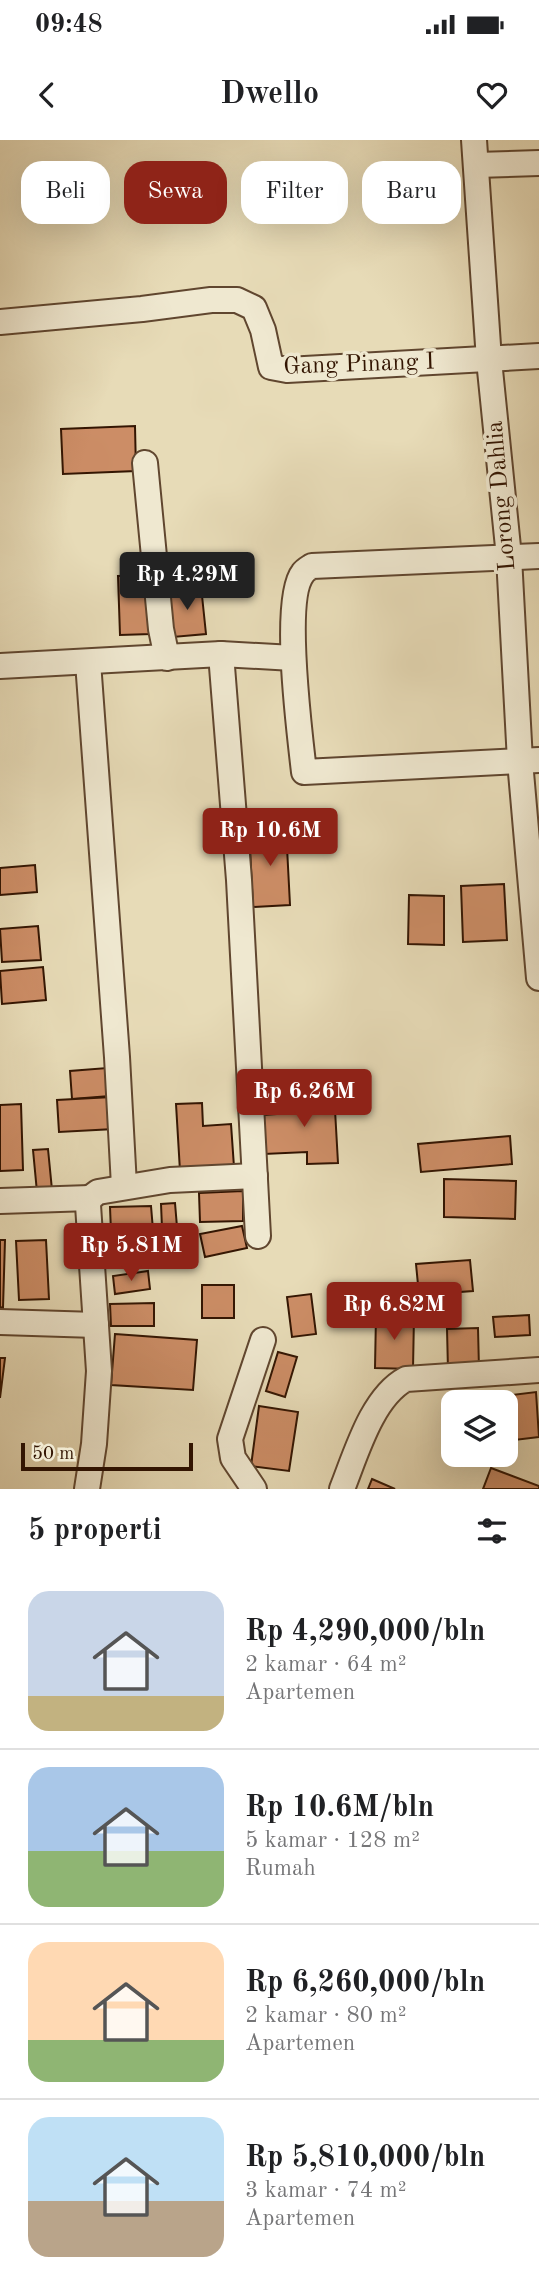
<!DOCTYPE html>
<html lang="id">
<meta charset="utf-8">
<style>
:root{--surface:#fff;--page:#f6f6f6;--text:#202124;--muted:#757577;--line:#e0e0e0;--accent:#8f2418}
body{margin:0;font-family:"Old Standard TT",serif;background:var(--page);color:var(--text);height:100vh;display:flex;flex-direction:column;font-size:26px;white-space:nowrap}
*{box-sizing:border-box;margin:0}
p{font-size:23px;color:var(--muted)}
.icon{flex:none;width:38px;height:38px;fill:none;stroke:currentColor;stroke-width:2;stroke-linecap:round;stroke-linejoin:round}
.map{position:relative;height:1349px;overflow:hidden}
.details{display:flex;flex-direction:column;background:var(--surface);flex:1}
.details>*{flex:none}
.hud{position:absolute;left:21px;top:21px;width:497px;height:63px;display:flex;gap:14px}
.buttons{position:absolute;left:441px;top:1250px;display:grid;gap:14px}
.buttons a{display:grid;place-items:center;width:77px;height:77px;border-radius:14px;background:var(--surface);box-shadow:0 7px 28px #0002;font-size:35px}
.scale{position:absolute;left:21px;bottom:18px;width:172px;box-sizing:border-box;padding-left:7px;border:4px solid #331502;border-top:0;font-size:19px;line-height:24px;white-space:nowrap;color:#331502;-webkit-text-stroke:5px #efe8d0;paint-order:stroke}
.price{position:absolute;translate:-50% -60px;padding:0 16px;border-radius:7px;background:var(--accent);color:#fff;font-size:23px;line-height:46px;filter:drop-shadow(0 2px 4px #0008)}
.price::after{content:'';position:absolute;left:50%;top:42px;width:21px;height:16px;margin-left:-10px;background:inherit;clip-path:polygon(0 0,100% 0,50% 100%)}
.price.active{background:#222;color:#fff}
ul{padding:0;list-style:none}
li{display:flex;align-items:center;gap:21px;height:175px;padding:0 28px}
li+li{border-top:2px solid var(--line)}
li span{display:grid;place-items:center;flex:none;width:196px;height:140px;border-radius:21px;color:#555}
li>.icon{margin-inline-start:auto}
span .icon{width:84px;height:84px;fill:#fffc;stroke-width:1}
li b{font-size:30px}
h2{display:flex;justify-content:space-between;align-items:center;height:84px;padding:0 28px;font-size:30px}
.tag{padding:0 24px;border-radius:21px;background:var(--surface);box-shadow:0 7px 28px #0002;font-size:24px;line-height:63px}
.tag.active{background:var(--accent);color:#fff}
.status{display:flex;justify-content:space-between;align-items:center;height:49px;padding:0 35px;background:var(--surface);direction:ltr}
.status svg{height:19px;fill:currentColor}
header{display:flex;justify-content:space-between;align-items:center;height:91px;padding:0 28px;background:var(--surface);font-size:32px;font-weight:800}
.map>svg:first-child{display:block}
.building{fill:#cc8d66;stroke:#331502;stroke-width:2}
.lines{fill:none;stroke-linecap:round;stroke-linejoin:round}
.minor-casing{stroke:#60462f;stroke-width:28}
.minor{stroke:#efe8d0;stroke-width:24}
.labels{text-anchor:middle;dominant-baseline:central;stroke-width:7;stroke-linejoin:round;paint-order:stroke}
.street-label{font-size:24px;fill:#331502;stroke:#efe8d0}
</style>
<div class="status"><b>09:48</b><svg viewBox="0 0 49 12"><path d="M0 12V9h3v3zM5 12V6h3v6zM10 12V3h3v9zM15 12V0h3v12zM26 1h20v11H26zM47 4h2v5h-2z"/></svg></div>
<header><svg class="icon" aria-label="back" viewBox="0 0 24 24"><path d="M15 5l-7 7 7 7"/></svg>Dwello<svg class="icon" aria-label="heart" viewBox="0 0 24 24"><path d="M12 20l-8-8c-3-5 5-10 8-4 3-6 11-1 8 4z"/></svg></header>
<div class="map">
<svg width="539" height="1349" viewBox="0 0 539 1349">
<rect width="100%" height="100%" fill="#e7dbb7"/>
<filter id="stains"><feTurbulence type="fractalNoise" baseFrequency=".00286" numOctaves="4"/><feColorMatrix values="0 0 0 0 .2 0 0 0 0 .09 0 0 0 0 .02 0 0 0 .5 -.17"/></filter>
<radialGradient id="worn" r=".72"><stop offset=".6" stop-color="#630" stop-opacity="0"/><stop offset="1" stop-color="#630" stop-opacity=".3"/></radialGradient>
<!-- building -->
<g class="building">
<polygon points="135,286 136,331 63,334 61,289"/>
<polygon points="149,435 151,494 120,495 118,436"/>
<polygon points="201,446 206,494 173,497 169,449"/>
<polygon points="286,688 290,765 253,767 249,690"/>
<polygon points="35,725 37,752 0,755 0,728"/>
<polygon points="504,744 507,800 463,802 461,746"/>
<polygon points="409,755 444,756 444,805 408,804"/>
<polygon points="38,786 41,820 2,822 0,789"/>
<polygon points="43,827 46,860 2,864 0,831"/>
<polygon points="107,928 110,956 72,959 70,931"/>
<polygon points="334,952 338,1023 307,1024 307,1012 264,1014 262,975 291,973 290,954"/>
<polygon points="112,957 114,989 59,992 57,960"/>
<polygon points="202,963 203,986 231,984 234,1027 180,1031 176,964"/>
<polygon points="21,964 23,1030 0,1031 0,965"/>
<polygon points="510,996 512,1024 421,1032 418,1004"/>
<polygon points="48,1009 52,1050 37,1052 33,1010"/>
<polygon points="444,1039 516,1041 515,1079 444,1077"/>
<polygon points="243,1051 243,1081 200,1082 199,1053"/>
<polygon points="175,1063 177,1087 162,1088 161,1064"/>
<polygon points="151,1066 153,1090 111,1092 110,1067"/>
<polygon points="242,1086 247,1108 205,1117 200,1094"/>
<polygon points="0,1100 5,1100 3,1168 0,1167"/>
<polygon points="46,1100 49,1159 19,1160 16,1101"/>
<polygon points="148,1101 150,1124 109,1127 107,1104"/>
<polygon points="470,1120 473,1151 419,1155 416,1124"/>
<polygon points="148,1131 150,1149 115,1154 113,1136"/>
<rect x="202" y="1145" width="32" height="33"/>
<polygon points="311,1154 316,1194 292,1197 287,1157"/>
<polygon points="154,1163 154,1186 111,1186 110,1164"/>
<polygon points="376,1175 414,1176 413,1229 375,1228"/>
<polygon points="529,1175 530,1195 495,1197 493,1177"/>
<polygon points="478,1188 479,1229 448,1230 447,1189"/>
<polygon points="115,1194 197,1200 193,1250 111,1245"/>
<polygon points="278,1212 297,1217 285,1257 266,1251"/>
<polygon points="0,1218 5,1218 0,1258"/>
<polygon points="536,1252 539,1297 506,1301 506,1262 479,1262 479,1259"/>
<polygon points="259,1266 298,1272 289,1331 251,1326"/>
<polygon points="491,1328 539,1346 539,1349 483,1349"/>
<polygon points="372,1339 395,1349 368,1349"/>
</g>
<g class="lines">
<!-- minor casing -->
<g class="minor-casing">
<g id="minor">
<polyline points="474,0 489,220 509,417 520,621 539,838"/>
<polyline points="476,25 539,23"/>
<polyline points="0,182 142,169 211,160 237,160 254,168 263,190 271,227 287,230 539,216"/>
<polyline points="145,323 161,489 167,518"/>
<path d="M 539,416 L 312,426 C 309,428 305,430 303,433 C 282,459 300,596 304,632 L 539,620"/>
<polyline points="221,514 239,740 258,1096"/>
<polyline points="88,522 117,917 124,1046"/>
<polyline points="0,526 221,514 293,518"/>
<polyline points="0,1061 90,1058"/>
<polyline points="0,1182 96,1185"/>
<polyline points="87,1349 94,1304 99,1231 88,1065 90,1058 98,1052 170,1040 255,1036"/>
<polyline points="254,1349 233,1318 230,1299 263,1200"/>
<path d="M 342,1349 C 356,1314 372,1257 406,1239 L 539,1230"/>
</g>
</g>
<!-- minor -->
<use href="#minor" class="minor"/>
</g>
<g class="labels">
<!-- street labels -->
<g class="street-label">
<text transform="translate(359 225) rotate(-2)">Gang Pinang I</text>
<text transform="translate(502 356) rotate(-95)">Lorong Dahlia</text>
</g>
</g>
<rect width="100%" height="100%" filter="url(#stains)"/>
<rect width="100%" height="100%" fill="url(#worn)"/>
</svg>
<div class="buttons">
<a><svg class="icon" aria-label="layers" viewBox="0 0 24 24"><path d="M12 4l9 5-9 5-9-5zM3 14l9 5 9-5"/></svg></a>
</div>
<div class="scale">50 m</div>
<b class="price active" style="left:187px;top:472px">Rp 4.29M</b>
<b class="price" style="left:270px;top:728px">Rp 10.6M</b>
<b class="price" style="left:304px;top:989px">Rp 6.26M</b>
<b class="price" style="left:131px;top:1143px">Rp 5.81M</b>
<b class="price" style="left:394px;top:1202px">Rp 6.82M</b>
<div class="hud">
<a class="tag">Beli</a>
<a class="tag active">Sewa</a>
<a class="tag">Filter</a>
<a class="tag">Baru</a>
</div>
</div>
<section class="details">
<h2>5 properti<svg class="icon" aria-label="filters" viewBox="0 0 24 24"><path d="M4 7h16M4 17h16"/><circle cx="9" cy="7" r="2"/><circle cx="15" cy="17" r="2"/></svg></h2>
<ul>
<li><span style="background:linear-gradient(#c9d6e8 75%,#c2b280 0)"><svg class="icon" aria-label="home" viewBox="0 0 24 24"><path d="M3 11l9-7 9 7M6 9v11h12V9"/></svg></span><div><b>Rp 4,290,000/bln</b><p>2 kamar · 64 m²</p><p>Apartemen</p></div></li>
<li><span style="background:linear-gradient(#a9c7e8 60%,#8fb573 0)"><svg class="icon" aria-label="home" viewBox="0 0 24 24"><path d="M3 11l9-7 9 7M6 9v11h12V9"/></svg></span><div><b>Rp 10.6M/bln</b><p>5 kamar · 128 m²</p><p>Rumah</p></div></li>
<li><span style="background:linear-gradient(#ffd9b3 70%,#8fb573 0)"><svg class="icon" aria-label="home" viewBox="0 0 24 24"><path d="M3 11l9-7 9 7M6 9v11h12V9"/></svg></span><div><b>Rp 6,260,000/bln</b><p>2 kamar · 80 m²</p><p>Apartemen</p></div></li>
<li><span style="background:linear-gradient(#bfe0f5 60%,#b9a48a 0)"><svg class="icon" aria-label="home" viewBox="0 0 24 24"><path d="M3 11l9-7 9 7M6 9v11h12V9"/></svg></span><div><b>Rp 5,810,000/bln</b><p>3 kamar · 74 m²</p><p>Apartemen</p></div></li>
</ul>
</section>
